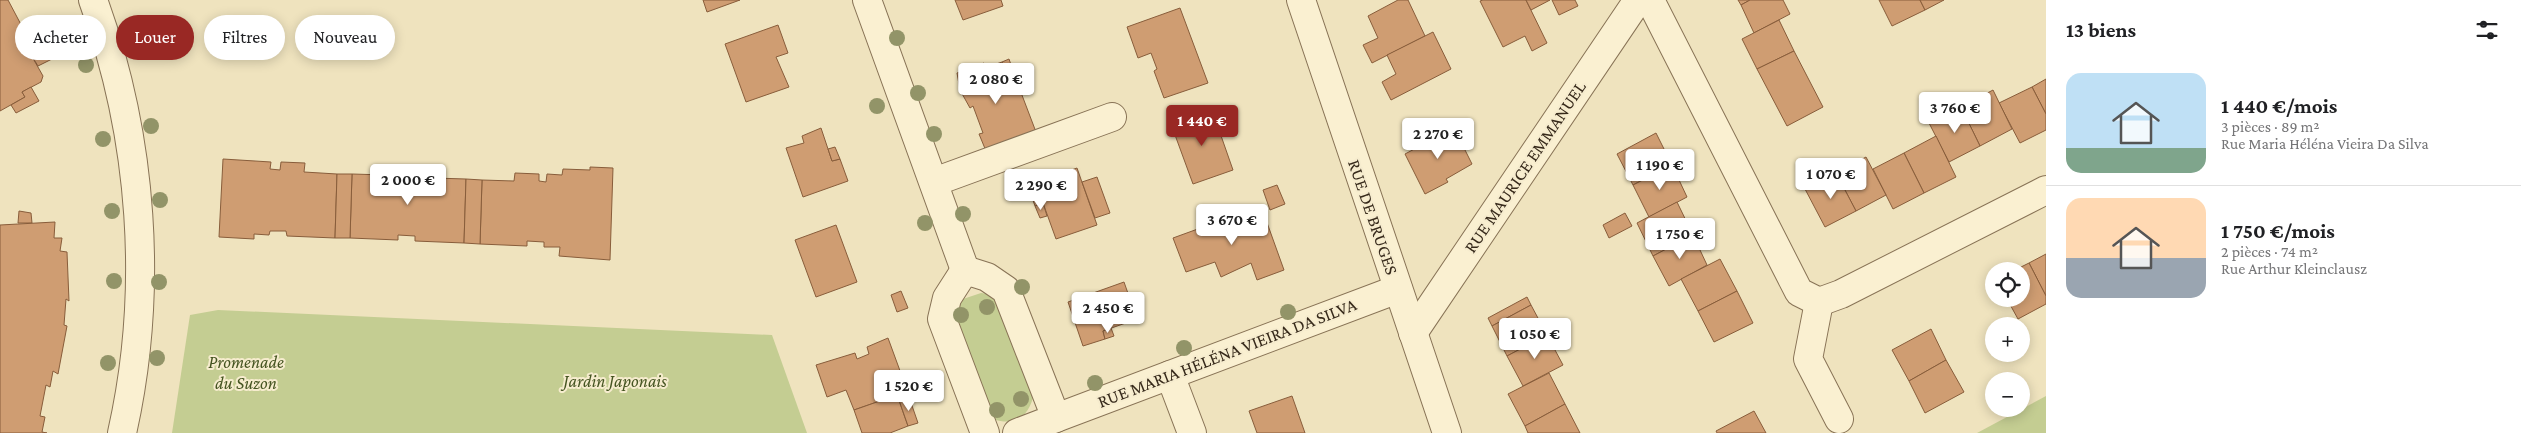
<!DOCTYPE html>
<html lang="fr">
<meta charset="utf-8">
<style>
:root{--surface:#fff;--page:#f6f6f6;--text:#202124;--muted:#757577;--line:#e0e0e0;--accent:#992824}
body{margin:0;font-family:"Crimson Pro",serif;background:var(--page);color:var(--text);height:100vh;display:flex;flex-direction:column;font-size:19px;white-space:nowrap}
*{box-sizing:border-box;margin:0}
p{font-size:16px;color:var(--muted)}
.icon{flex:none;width:28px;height:28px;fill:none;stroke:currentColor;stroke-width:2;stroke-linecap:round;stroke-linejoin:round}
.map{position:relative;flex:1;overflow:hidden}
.panel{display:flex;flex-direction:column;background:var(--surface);width:475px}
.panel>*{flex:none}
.guide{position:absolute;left:15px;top:15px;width:475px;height:45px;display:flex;gap:10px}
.tools{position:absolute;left:1985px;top:262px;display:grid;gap:10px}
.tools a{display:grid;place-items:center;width:45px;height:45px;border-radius:50%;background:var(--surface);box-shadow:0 2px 12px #0003;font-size:25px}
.price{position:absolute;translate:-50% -42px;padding:0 11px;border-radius:5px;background:#fff;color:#222;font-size:16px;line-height:32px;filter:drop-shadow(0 1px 2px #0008)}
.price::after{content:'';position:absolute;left:50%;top:30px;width:15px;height:11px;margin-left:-8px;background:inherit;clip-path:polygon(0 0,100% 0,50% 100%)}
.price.selected{background:var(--accent);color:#fff}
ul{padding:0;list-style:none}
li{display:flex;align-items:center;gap:15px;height:125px;padding:0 20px}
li+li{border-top:1px solid var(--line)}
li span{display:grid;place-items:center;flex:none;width:140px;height:100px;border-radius:15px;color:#555}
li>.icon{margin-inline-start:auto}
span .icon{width:60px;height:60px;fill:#fffc;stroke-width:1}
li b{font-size:21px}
h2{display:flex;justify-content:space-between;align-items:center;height:60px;padding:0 20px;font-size:21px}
.chip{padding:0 18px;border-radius:22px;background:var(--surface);box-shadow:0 2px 12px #0003;font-size:18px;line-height:45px}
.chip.selected{background:var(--accent);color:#fff}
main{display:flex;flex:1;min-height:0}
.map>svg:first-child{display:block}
.green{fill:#c4cd92}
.building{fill:#cf9d72;stroke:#885d3b}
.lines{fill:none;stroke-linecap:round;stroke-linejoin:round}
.minor-casing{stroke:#887356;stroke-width:30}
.tertiary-casing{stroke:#887356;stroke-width:30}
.minor{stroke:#faf0d1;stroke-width:28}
.tertiary{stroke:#faf0d1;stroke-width:28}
.tree{fill:#929468}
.labels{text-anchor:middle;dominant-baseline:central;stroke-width:4;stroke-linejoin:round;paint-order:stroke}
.street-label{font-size:18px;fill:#372a1b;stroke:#f6ecce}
.park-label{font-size:18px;font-style:italic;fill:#455421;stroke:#f6ecce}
</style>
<main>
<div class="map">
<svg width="2046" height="433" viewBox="0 0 2046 433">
<rect width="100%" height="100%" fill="#efe3be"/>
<!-- green -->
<g class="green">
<path d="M 981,293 L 996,295 L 1034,394 C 1029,416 1016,427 993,419 L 950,312 L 960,300 Z"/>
<polygon points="218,310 772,335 807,433 172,433 190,315"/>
<polygon points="2046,396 2046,433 1977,433"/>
</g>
<!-- building -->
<g class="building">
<polygon points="0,0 8,0 35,51 30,53 43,76 41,82 22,92 25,97 0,111"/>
<polygon points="703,0 740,0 707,12"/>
<polygon points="955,0 1001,0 1003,6 963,20"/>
<polygon points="1398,0 1408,0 1425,36 1372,63 1363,45 1378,38 1368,16"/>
<polygon points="1483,0 1526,0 1547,43 1532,51 1525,36 1503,47 1480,1"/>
<polygon points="1526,0 1550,0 1531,10"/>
<polygon points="1552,0 1575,0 1578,6 1559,15"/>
<polygon points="1738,0 1750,0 1741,5"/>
<polygon points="1750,0 1783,0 1790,14 1754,33 1741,5"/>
<polygon points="1879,0 1920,0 1925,10 1892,26"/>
<polygon points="1920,0 1944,0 1925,10"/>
<polygon points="1180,8 1208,83 1164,98 1154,71 1157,69 1151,53 1138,58 1127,27"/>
<polygon points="1779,20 1794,51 1757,69 1742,39"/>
<polygon points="778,25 788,53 776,57 789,87 746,102 725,44"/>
<polygon points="37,32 52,59 38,66 30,53 35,51 28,37"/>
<polygon points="1433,32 1451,69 1391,100 1382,82 1396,74 1387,55"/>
<polygon points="1794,51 1823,107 1787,126 1757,69"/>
<polygon points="1009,59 1017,82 1010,84 1002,62"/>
<polygon points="1002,62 1010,84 1017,82 1036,132 986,151 979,134 983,133 973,106 970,108 960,90 957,73 984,63 985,68"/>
<polygon points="2046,79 2046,114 2032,87"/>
<polygon points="31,87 39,101 16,113 11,105 25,97 22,92"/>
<polygon points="2032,87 2046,114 2046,130 2020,143 1999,103"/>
<polygon points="1993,90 2012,129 1980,146 1961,107"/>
<polygon points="1961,107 1980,146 1949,162 1929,123"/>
<polygon points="1212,110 1233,170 1193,184 1171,124"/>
<polygon points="821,128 832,161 840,159 848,181 803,197 786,148 804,143 802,136"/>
<polygon points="1454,128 1472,164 1446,179 1448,182 1425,194 1405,154"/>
<polygon points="1656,133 1672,165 1633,185 1617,154"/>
<polygon points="1936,136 1956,177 1924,193 1904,153"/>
<polygon points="835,147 840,159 832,161 828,149"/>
<polygon points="1904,153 1924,193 1893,209 1873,169"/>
<polygon points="1866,157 1886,195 1856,211 1836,173"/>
<polygon points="223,159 271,162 270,169 280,170 281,162 305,163 304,172 337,174 335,238 287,236 286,231 270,231 269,235 254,234 254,239 219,237"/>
<polygon points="1672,165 1687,197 1649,217 1633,185"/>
<polygon points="386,166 410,168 409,175 417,176 417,168 434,169 434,178 466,179 464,243 415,241 415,236 398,235 398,240 350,238 352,174 385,175"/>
<polygon points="590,167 613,168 610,260 559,256 560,247 544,247 544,242 527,241 527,246 480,244 482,180 514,181 515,173 539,174 539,181 546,182 547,174 562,175 563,169 590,170"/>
<polygon points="1077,168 1097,225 1056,239 1043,203 1035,206 1028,186"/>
<polygon points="1836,173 1856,211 1825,227 1805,189"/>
<polygon points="337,174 352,174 350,238 335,238"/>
<polygon points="1097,177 1110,213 1095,218 1082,182"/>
<polygon points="466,179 482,180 480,244 464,243"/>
<polygon points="1277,185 1285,204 1270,210 1263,190"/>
<polygon points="1677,202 1693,235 1653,256 1637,223"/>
<polygon points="1043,203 1047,216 1040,218 1035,206"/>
<polygon points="1261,206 1284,270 1257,280 1251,263 1221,277 1215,262 1186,272 1173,238"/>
<polygon points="19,211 31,213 32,223 18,223"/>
<polygon points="1625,213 1632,226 1609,238 1603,225"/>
<polygon points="55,222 54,238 62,238 60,251 67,252 69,301 66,299 64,325 67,326 58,374 53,371 50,387 46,385 40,416 45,417 42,432 47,433 0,433 0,225"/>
<polygon points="836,225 857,282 816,297 795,240"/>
<polygon points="1693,235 1707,265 1669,286 1653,256"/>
<polygon points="2046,254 2046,296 2029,263"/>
<polygon points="1720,259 1737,291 1698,311 1681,279"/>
<polygon points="2029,263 2046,296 2046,304 2018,319 2007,299 2021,299 2021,271 2013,271"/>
<polygon points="1124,282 1137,319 1103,331 1105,339 1083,346 1068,302"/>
<polygon points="901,291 908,308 897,312 891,295"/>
<polygon points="1737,291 1753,323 1714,342 1698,311"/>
<polygon points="1527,297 1531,305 1492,326 1488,318"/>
<polygon points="1531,305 1547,335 1507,356 1492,326"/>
<polygon points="1111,328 1114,336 1105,339 1103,331"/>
<polygon points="1931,329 1946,360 1909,381 1892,350"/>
<polygon points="1547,335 1563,365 1523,386 1507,356"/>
<polygon points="888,338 903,379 893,382 897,395 854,410 846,390 827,397 816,365 855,353 857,359 869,354 867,347"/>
<polygon points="1946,360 1964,392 1925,413 1909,381"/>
<polygon points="1549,373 1565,404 1525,426 1508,394"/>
<polygon points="897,395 908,426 890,433 862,433 854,410"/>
<polygon points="1292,396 1305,433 1257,433 1249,411"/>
<polygon points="909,397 918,423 908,426 899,400"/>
<polygon points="1565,404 1580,433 1528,433 1525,426"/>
<polygon points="1754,411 1766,433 1717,433 1716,431"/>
</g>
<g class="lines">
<!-- minor casing -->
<g class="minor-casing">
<g id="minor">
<path d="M 93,0 C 143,137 154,291 122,433"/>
<polyline points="867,0 965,270"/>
<polyline points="1650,0 1799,292 1819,302"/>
<polyline points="934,182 1112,117"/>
<polyline points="1819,302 1841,294 2046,190"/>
<polyline points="1819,302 1808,359 1839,419"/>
<polyline points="1413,333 1638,0"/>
<polyline points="1170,375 1192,433"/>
<polyline points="1056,418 1398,289"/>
<polyline points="985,433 942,319 947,298 965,270 987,277 1006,290 1056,418 1017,433"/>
</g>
</g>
<!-- tertiary casing -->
<g class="tertiary-casing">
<polyline id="tertiary" points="1301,0 1447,433"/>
</g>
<!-- minor -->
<use href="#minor" class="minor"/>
<!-- tertiary -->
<use href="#tertiary" class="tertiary"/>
</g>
<!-- trees -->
<g class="tree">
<circle cx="897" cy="38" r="8"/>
<circle cx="133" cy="48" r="8"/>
<circle cx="86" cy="65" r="8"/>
<circle cx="918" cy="93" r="8"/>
<circle cx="877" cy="106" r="8"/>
<circle cx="151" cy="126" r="8"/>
<circle cx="934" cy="134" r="8"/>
<circle cx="103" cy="139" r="8"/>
<circle cx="160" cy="200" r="8"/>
<circle cx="112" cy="211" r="8"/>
<circle cx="963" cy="214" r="8"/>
<circle cx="925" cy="223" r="8"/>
<circle cx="114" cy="281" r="8"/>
<circle cx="159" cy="282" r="8"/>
<circle cx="1022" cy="287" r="8"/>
<circle cx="987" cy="307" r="8"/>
<circle cx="1288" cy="312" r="8"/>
<circle cx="961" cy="315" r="8"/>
<circle cx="1184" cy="348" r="8"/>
<circle cx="157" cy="358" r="8"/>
<circle cx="108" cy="363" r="8"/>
<circle cx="1095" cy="383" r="8"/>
<circle cx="1021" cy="399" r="8"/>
<circle cx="997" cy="410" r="8"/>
</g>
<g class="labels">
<!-- street labels -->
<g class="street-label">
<text transform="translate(1525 167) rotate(-56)">RUE MAURICE EMMANUEL</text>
<text transform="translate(1373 217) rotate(71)">RUE DE BRUGES</text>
<text transform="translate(1227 353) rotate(-21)">RUE MARIA HÉLÉNA VIEIRA DA SILVA</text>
</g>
<!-- park labels -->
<g class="park-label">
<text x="246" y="362">Promenade<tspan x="246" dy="21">du Suzon</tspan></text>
<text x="615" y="381">Jardin Japonais</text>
</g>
</g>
</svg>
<div class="tools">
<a><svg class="icon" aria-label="locate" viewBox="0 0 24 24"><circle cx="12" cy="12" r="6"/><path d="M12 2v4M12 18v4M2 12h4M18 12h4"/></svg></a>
<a>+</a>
<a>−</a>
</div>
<b class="price" style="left:996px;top:105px">2 080 €</b>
<b class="price" style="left:1955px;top:134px">3 760 €</b>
<b class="price selected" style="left:1202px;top:147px">1 440 €</b>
<b class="price" style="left:1438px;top:160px">2 270 €</b>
<b class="price" style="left:1660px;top:191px">1 190 €</b>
<b class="price" style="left:1831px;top:200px">1 070 €</b>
<b class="price" style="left:408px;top:206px">2 000 €</b>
<b class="price" style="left:1041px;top:211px">2 290 €</b>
<b class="price" style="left:1232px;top:246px">3 670 €</b>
<b class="price" style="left:1680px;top:260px">1 750 €</b>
<b class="price" style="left:1108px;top:334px">2 450 €</b>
<b class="price" style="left:1535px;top:360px">1 050 €</b>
<b class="price" style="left:909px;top:412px">1 520 €</b>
<div class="guide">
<a class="chip">Acheter</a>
<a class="chip selected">Louer</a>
<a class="chip">Filtres</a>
<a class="chip">Nouveau</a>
</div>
</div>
<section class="panel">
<h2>13 biens<svg class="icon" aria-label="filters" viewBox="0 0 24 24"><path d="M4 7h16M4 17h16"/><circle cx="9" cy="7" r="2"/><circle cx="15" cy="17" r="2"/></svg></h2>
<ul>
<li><span style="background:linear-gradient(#bfe0f5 75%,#7fa58c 0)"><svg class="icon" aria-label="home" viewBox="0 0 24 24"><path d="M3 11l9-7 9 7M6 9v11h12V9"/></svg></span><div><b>1 440 €/mois</b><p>3 pièces · 89 m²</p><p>Rue Maria Héléna Vieira Da Silva</p></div></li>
<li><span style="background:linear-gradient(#ffd9b3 60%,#9aa5b1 0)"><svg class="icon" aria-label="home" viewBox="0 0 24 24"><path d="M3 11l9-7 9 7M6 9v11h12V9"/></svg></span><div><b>1 750 €/mois</b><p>2 pièces · 74 m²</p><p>Rue Arthur Kleinclausz</p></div></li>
</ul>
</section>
</main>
